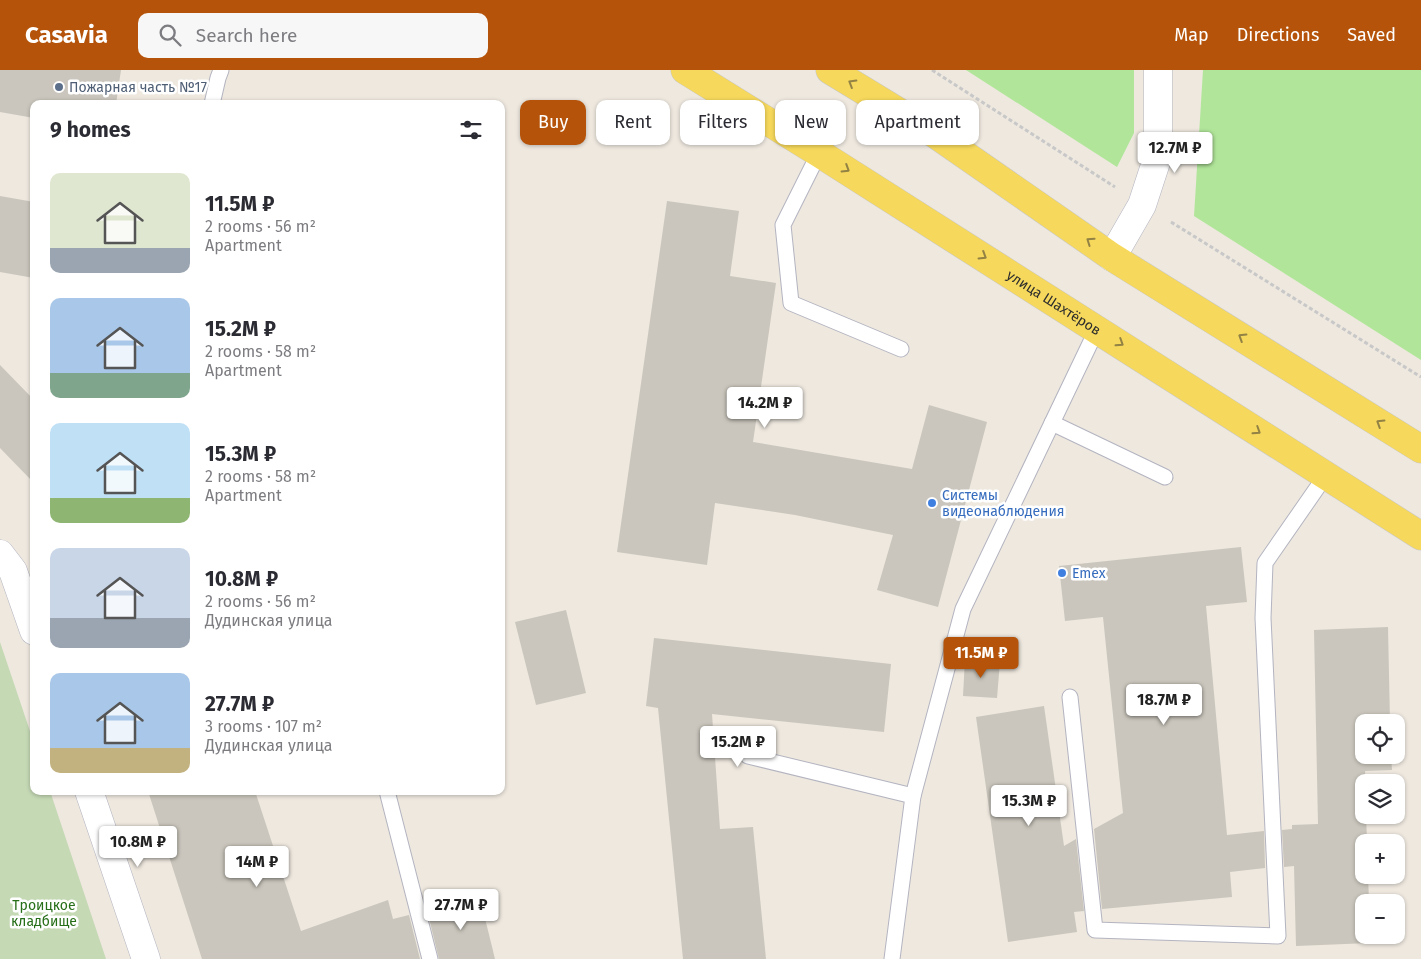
<!DOCTYPE html>
<meta charset="utf-8">
<style>
:root{--surface:#fff;--page:#f7f7f7;--text:#2b2b33;--muted:#7c7c81;--accent:#b45309}
body{margin:0;font-family:"Fira Sans",sans-serif;background:var(--page);color:var(--text);height:100vh;display:flex;flex-direction:column;font-size:19px;white-space:nowrap}
*{box-sizing:border-box;margin:0}
p{font-size:16px;color:var(--muted)}
.icon{flex:none;width:28px;height:28px;fill:none;stroke:currentColor;stroke-width:2;stroke-linecap:round;stroke-linejoin:round}
.map{position:relative;flex:1;overflow:hidden}
.panel{position:absolute;left:30px;top:30px;width:475px;height:695px;display:flex;flex-direction:column;background:var(--surface);border-radius:10px;box-shadow:0 1px 4px #0004}
.panel>*{flex:none}
.top-card{position:absolute;left:520px;top:30px;width:475px;height:45px;display:flex;gap:10px}
.buttons{position:absolute;left:1355px;top:644px;display:grid;gap:10px}
.buttons a{display:grid;place-items:center;width:50px;height:50px;border-radius:10px;background:var(--surface);box-shadow:0 1px 4px #0004;font-size:25px}
.price{position:absolute;translate:-50% -42px;padding:0 11px;border-radius:5px;background:#fff;color:#222;font-size:16px;line-height:32px;filter:drop-shadow(0 1px 2px #0008)}
.price::after{content:'';position:absolute;left:50%;top:30px;width:15px;height:11px;margin-left:-8px;background:inherit;clip-path:polygon(0 0,100% 0,50% 100%)}
.price.current{background:var(--accent);color:#fff}
ul{padding:0;list-style:none}
li{display:flex;align-items:center;gap:15px;height:125px;padding:0 20px}
li span{display:grid;place-items:center;flex:none;width:140px;height:100px;border-radius:10px;color:#555}
li>.icon{margin-inline-start:auto}
span .icon{width:60px;height:60px;fill:#fffc;stroke-width:1}
li b{font-size:21px}
h2{display:flex;justify-content:space-between;align-items:center;height:60px;padding:0 20px;font-size:21px}
.pill{padding:0 18px;border-radius:10px;background:var(--surface);box-shadow:0 1px 4px #0004;font-size:18px;line-height:45px}
.pill.current{background:var(--accent);color:#fff}
header{display:flex;align-items:center;gap:30px;box-sizing:border-box;height:70px;padding:0 25px;background:var(--accent);color:#fff}
header strong{font-size:24px}
nav{display:flex;gap:28px;margin-inline-start:auto;font-size:18px}
.search{width:350px;height:45px;background:var(--page);display:flex;align-items:center;gap:12px;box-sizing:border-box;padding:0 18px;border-radius:10px;color:var(--muted);font-size:19px}
.map>svg:first-child{display:block}
.green{fill:#b1e69a}
.cemetery{fill:#c5d9b5}
.building{fill:#cac6bd}
.lines{fill:none;stroke-linecap:round;stroke-linejoin:round}
.service-casing{stroke:#b3b4c0;stroke-width:17}
.minor-casing{stroke:#b3b4c0;stroke-width:29}
.tertiary-casing{stroke:#b3b4c0;stroke-width:29}
.primary-casing{stroke:#c8c8c8;stroke-width:29}
.path{stroke:#c8c8c8;stroke-width:3;stroke-dasharray:4 2.5;stroke-linecap:butt}
.service{stroke:#fff;stroke-width:15}
.minor{stroke:#fff;stroke-width:28}
.tertiary{stroke:#fff;stroke-width:28}
.primary{stroke:#f6d85c;stroke-width:28}
.oneway{stroke:#928244}
.service-dot{fill:#5c6f8a;stroke:#fff;stroke-width:2}
.shop-dot{fill:#3f7fe0;stroke:#fff;stroke-width:2}
.labels{text-anchor:middle;dominant-baseline:central;stroke-width:5;stroke-linejoin:round;paint-order:stroke}
.service-label{font-size:14px;fill:#4e5e75;stroke:#fff;text-anchor:start}
.street-label{font-size:14px;fill:#2d2d2d;stroke:#fff}
.shop-label{font-size:14px;fill:#366cbe;stroke:#fff;text-anchor:start}
.park-label{font-size:14px;fill:#276e18;stroke:#fff}
</style>
<header>
<strong>Casavia</strong>
<div class="search"><svg class="icon" aria-label="search" viewBox="0 0 24 24"><circle cx="10" cy="10" r="6"/><path d="M15 15l6 6"/></svg>Search here</div>
<nav><a>Map</a><a>Directions</a><a>Saved</a></nav>
</header>
<div class="map">
<svg width="1421" height="889" viewBox="0 0 1421 889">
<rect width="100%" height="100%" fill="#eee8df"/>
<!-- green -->
<g class="green">
<polygon points="966,0 1134,0 1134,63 1117,97"/>
<polygon points="1203,0 1421,0 1421,290 1194,146"/>
</g>
<!-- cemetery -->
<polygon class="cemetery" points="0,572 34,673 34,721 50,721 106,889 0,889"/>
<!-- building -->
<g class="building">
<polygon points="0,0 121,0 116,34 34,34 34,48 0,42"/>
<polygon points="0,126 34,132 34,208 0,202"/>
<polygon points="667,131 739,141 730,206 776,213 753,372 912,399 929,335 987,352 938,537 877,520 893,465 795,445 715,433 707,495 617,482"/>
<polygon points="0,295 34,330 34,413 0,378"/>
<polygon points="1241,477 1247,532 1206,536 1227,765 1264,761 1265,798 1230,802 1232,827 1102,839 1094,759 1123,743 1103,547 1065,551 1059,496"/>
<polygon points="566,540 586,623 536,635 515,552"/>
<polygon points="1388,557 1390,652 1364,652 1364,685 1391,685 1392,700 1365,701 1366,712 1364,712 1364,745 1366,745 1367,772 1364,772 1364,805 1368,805 1369,832 1364,832 1364,865 1370,865 1370,873 1296,876 1294,796 1284,797 1282,760 1292,759 1292,755 1318,754 1314,560"/>
<polygon points="654,568 891,594 884,662 712,644 720,759 753,757 766,889 683,889 658,638 646,636"/>
<polygon points="965,589 1000,592 997,628 963,626"/>
<polygon points="1044,636 1064,776 1076,769 1084,841 1074,842 1077,862 1008,872 976,647"/>
<polygon points="148,721 255,721 301,861 388,830 393,849 409,845 420,889 202,889"/>
<polygon points="480,828 495,889 439,889 427,840"/>
</g>
<g class="lines">
<!-- service casing -->
<g class="service-casing">
<g id="service">
<polyline points="212,34 218,8 221,0"/>
<polyline points="819,83 783,155 791,233 901,279"/>
<polyline points="1052,353 1165,407"/>
<polyline points="1070,627 1095,860 1278,866 1263,548 1265,493 1326,405"/>
<polyline points="748,686 913,726"/>
<polyline points="387,721 430,889"/>
<polyline points="892,889 913,726 963,539 1097,259"/>
</g>
</g>
<!-- minor casing -->
<g class="minor-casing">
<polyline id="minor" points="1112,187 1142,135 1158,86 1158,0"/>
</g>
<!-- tertiary casing -->
<g class="tertiary-casing">
<g id="tertiary">
<polyline points="0,484 13,501 34,561"/>
<polyline points="89,721 146,889"/>
</g>
</g>
<!-- primary casing -->
<g class="primary-casing">
<g id="primary">
<path id="s1" d="M 685,0 L 819,83 L 1421,466"/>
<polyline points="830,0 935,64 1112,187 1421,379"/>
</g>
</g>
<!-- path -->
<g class="path">
<polyline points="932,0 1115,117"/>
<polyline points="1171,152 1421,307"/>
</g>
<!-- service -->
<use href="#service" class="service"/>
<!-- minor -->
<use href="#minor" class="minor"/>
<!-- tertiary -->
<use href="#tertiary" class="tertiary"/>
<!-- primary -->
<use href="#primary" class="primary"/>
</g>
<!-- one-way arrows -->
<defs><path id="oneway-chevron" d="M-2-3.5L2.5 0L-2 3.5" fill="none" stroke-width="1.6" stroke-linecap="round" stroke-linejoin="round" transform="scale(1.25)"/></defs>
<g class="oneway">
<use href="#oneway-chevron" transform="translate(852 13) rotate(-149)"/>
<use href="#oneway-chevron" transform="translate(846 99) rotate(32)"/>
<use href="#oneway-chevron" transform="translate(1090 171) rotate(-145)"/>
<use href="#oneway-chevron" transform="translate(983 186) rotate(32)"/>
<use href="#oneway-chevron" transform="translate(1242 267) rotate(-148)"/>
<use href="#oneway-chevron" transform="translate(1120 273) rotate(33)"/>
<use href="#oneway-chevron" transform="translate(1380 353) rotate(-148)"/>
<use href="#oneway-chevron" transform="translate(1257 361) rotate(33)"/>
</g>
<!-- markers -->
<circle class="service-dot" cx="59" cy="17" r="5"/>
<g class="shop-dot">
<circle cx="932" cy="433" r="5"/>
<circle cx="1062" cy="503" r="5"/>
</g>
<g class="labels">
<!-- service labels -->
<g class="service-label">
<text x="69" y="17">Пожарная часть №17</text>
</g>
<!-- street labels -->
<g class="street-label">
<text stroke="none"><textPath href="#s1" startOffset="436">улица Шахтёров</textPath></text>
</g>
<!-- shop labels -->
<g class="shop-label">
<text x="942" y="425">Системы<tspan x="942" dy="16">видеонаблюдения</tspan></text>
<text x="1072" y="503">Emex</text>
</g>
<!-- park labels -->
<g class="park-label">
<text x="44" y="835">Троицкое<tspan x="44" dy="16">кладбище</tspan></text>
</g>
</g>
</svg>
<div class="buttons">
<a><svg class="icon" aria-label="locate" viewBox="0 0 24 24"><circle cx="12" cy="12" r="6"/><path d="M12 2v4M12 18v4M2 12h4M18 12h4"/></svg></a>
<a><svg class="icon" aria-label="layers" viewBox="0 0 24 24"><path d="M12 4l9 5-9 5-9-5zM3 14l9 5 9-5"/></svg></a>
<a>+</a>
<a>−</a>
</div>
<b class="price" style="left:1175px;top:104px">12.7M ₽</b>
<b class="price" style="left:765px;top:359px">14.2M ₽</b>
<b class="price current" style="left:981px;top:609px">11.5M ₽</b>
<b class="price" style="left:1164px;top:656px">18.7M ₽</b>
<b class="price" style="left:738px;top:698px">15.2M ₽</b>
<b class="price" style="left:1029px;top:757px">15.3M ₽</b>
<b class="price" style="left:138px;top:798px">10.8M ₽</b>
<b class="price" style="left:257px;top:818px">14M ₽</b>
<b class="price" style="left:461px;top:861px">27.7M ₽</b>
<div class="top-card">
<a class="pill current">Buy</a>
<a class="pill">Rent</a>
<a class="pill">Filters</a>
<a class="pill">New</a>
<a class="pill">Apartment</a>
</div>
<section class="panel">
<h2>9 homes<svg class="icon" aria-label="filters" viewBox="0 0 24 24"><path d="M4 7h16M4 17h16"/><circle cx="9" cy="7" r="2"/><circle cx="15" cy="17" r="2"/></svg></h2>
<ul>
<li><span style="background:linear-gradient(#dfe7d0 75%,#9aa5b1 0)"><svg class="icon" aria-label="home" viewBox="0 0 24 24"><path d="M3 11l9-7 9 7M6 9v11h12V9"/></svg></span><div><b>11.5M ₽</b><p>2 rooms · 56 m²</p><p>Apartment</p></div></li>
<li><span style="background:linear-gradient(#a9c7e8 75%,#7fa58c 0)"><svg class="icon" aria-label="home" viewBox="0 0 24 24"><path d="M3 11l9-7 9 7M6 9v11h12V9"/></svg></span><div><b>15.2M ₽</b><p>2 rooms · 58 m²</p><p>Apartment</p></div></li>
<li><span style="background:linear-gradient(#bfe0f5 75%,#8fb573 0)"><svg class="icon" aria-label="home" viewBox="0 0 24 24"><path d="M3 11l9-7 9 7M6 9v11h12V9"/></svg></span><div><b>15.3M ₽</b><p>2 rooms · 58 m²</p><p>Apartment</p></div></li>
<li><span style="background:linear-gradient(#c9d6e8 70%,#9aa5b1 0)"><svg class="icon" aria-label="home" viewBox="0 0 24 24"><path d="M3 11l9-7 9 7M6 9v11h12V9"/></svg></span><div><b>10.8M ₽</b><p>2 rooms · 56 m²</p><p>Дудинская улица</p></div></li>
<li><span style="background:linear-gradient(#a9c7e8 75%,#c2b280 0)"><svg class="icon" aria-label="home" viewBox="0 0 24 24"><path d="M3 11l9-7 9 7M6 9v11h12V9"/></svg></span><div><b>27.7M ₽</b><p>3 rooms · 107 m²</p><p>Дудинская улица</p></div></li>
</ul>
</section>
</div>
